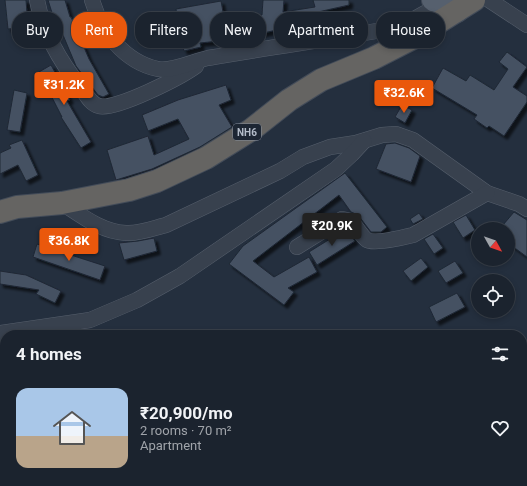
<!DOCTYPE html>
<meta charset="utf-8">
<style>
:root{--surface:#1b232e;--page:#282f3a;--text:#f1f3f6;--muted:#a0a4aa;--line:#39404a;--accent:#ea580c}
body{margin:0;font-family:Roboto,sans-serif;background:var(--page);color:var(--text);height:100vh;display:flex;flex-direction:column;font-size:15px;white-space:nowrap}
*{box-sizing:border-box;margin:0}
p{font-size:13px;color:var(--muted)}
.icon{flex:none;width:22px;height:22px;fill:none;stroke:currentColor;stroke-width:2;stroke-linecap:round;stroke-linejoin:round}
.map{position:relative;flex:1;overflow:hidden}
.drawer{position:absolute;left:0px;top:330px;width:527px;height:156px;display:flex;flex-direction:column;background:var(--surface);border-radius:16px 16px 0 0;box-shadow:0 2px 6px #0003,0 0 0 1px var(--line)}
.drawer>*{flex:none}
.hud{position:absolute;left:12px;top:12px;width:503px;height:36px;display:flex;gap:8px}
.needle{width:26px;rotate:130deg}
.fabs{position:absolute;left:471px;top:222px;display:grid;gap:8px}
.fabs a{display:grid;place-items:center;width:44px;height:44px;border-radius:50%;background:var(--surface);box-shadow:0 2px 6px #0003,0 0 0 1px var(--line);font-size:20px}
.price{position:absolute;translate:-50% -34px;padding:0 9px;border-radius:4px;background:var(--accent);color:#fff;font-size:13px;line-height:26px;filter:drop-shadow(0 1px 2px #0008)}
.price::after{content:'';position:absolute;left:50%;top:24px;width:12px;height:9px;margin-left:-6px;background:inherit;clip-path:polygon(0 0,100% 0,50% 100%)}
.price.selected{background:#222;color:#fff}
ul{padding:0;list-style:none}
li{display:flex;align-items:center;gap:12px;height:100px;padding:0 16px}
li+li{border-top:1px solid var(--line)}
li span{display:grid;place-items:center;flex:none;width:112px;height:80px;border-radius:12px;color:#555}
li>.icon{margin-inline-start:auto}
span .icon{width:48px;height:48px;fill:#fffc;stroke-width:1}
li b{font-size:17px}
h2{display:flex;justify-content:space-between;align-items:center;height:48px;padding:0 16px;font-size:17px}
.tag{padding:0 14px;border-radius:16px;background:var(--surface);box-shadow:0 2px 6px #0003,0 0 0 1px var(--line);font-size:14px;line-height:36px}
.tag.selected{background:var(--accent);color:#fff}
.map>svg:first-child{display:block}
.building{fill:#455162;stroke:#1f2835;filter:url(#shadow)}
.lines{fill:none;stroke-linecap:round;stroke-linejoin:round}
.minor-casing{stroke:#565f6c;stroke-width:16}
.primary-casing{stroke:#414a57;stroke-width:24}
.trunk-casing{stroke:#434c59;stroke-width:24}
.minor{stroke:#38414e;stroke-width:15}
.primary{stroke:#56606e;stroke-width:22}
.trunk{stroke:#656462;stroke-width:22}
.labels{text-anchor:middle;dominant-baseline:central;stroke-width:3;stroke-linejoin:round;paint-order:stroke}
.shield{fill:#1d2633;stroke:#878f9c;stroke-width:1}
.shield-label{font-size:10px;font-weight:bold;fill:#b4bcc9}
</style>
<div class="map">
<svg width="527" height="486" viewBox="0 0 527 486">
<defs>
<filter id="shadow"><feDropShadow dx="3.5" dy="3.5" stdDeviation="1" flood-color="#0009"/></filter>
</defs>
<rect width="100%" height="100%" fill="#242f3e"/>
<!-- building -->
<g class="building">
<polygon points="5,0 26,0 28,27 8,29"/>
<polygon points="48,0 65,0 70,17 71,17 89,59 109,94 103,97 98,95 76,66 55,16 53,16"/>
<polygon points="263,0 284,0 283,12 315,7 313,0 349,0 349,5 318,12 320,29 304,31 303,24 237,39 200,43 201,47 184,51 179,34 176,9 221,1 225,23 262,15"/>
<polygon points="507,52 527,67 513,87 527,96 527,102 504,136 489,126 487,128 474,119 477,115 432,88 443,68 466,81 470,75 494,90 508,69 499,62"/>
<polygon points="51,65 70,100 67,101 91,142 81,148 61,117 62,117 39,72"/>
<polygon points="226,85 231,100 219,105 232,127 200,147 152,169 116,180 107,150 148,136 154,155 189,139 178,119 148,131 142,115 178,100"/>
<polygon points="14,90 27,93 20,132 7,130"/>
<polygon points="402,105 412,110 405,123 395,117"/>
<polygon points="22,140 38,175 26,181 18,165 0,174 0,153 11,148 9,145"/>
<polygon points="395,143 409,148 420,156 411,182 376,169 386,144"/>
<polygon points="345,173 387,227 381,232 371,232 358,215 351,212 339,195 253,261 274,277 309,257 317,272 288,288 294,292 284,305 229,264 243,246"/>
<polygon points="514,212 527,220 527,257 508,243 508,229 503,225"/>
<polygon points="419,213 423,219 413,224 410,219"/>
<polygon points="466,215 475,230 463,238 453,222"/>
<polygon points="346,229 355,241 317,265 309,252"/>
<polygon points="433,234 443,248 434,254 424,239"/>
<polygon points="154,238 157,251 124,260 119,243 138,241"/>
<polygon points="37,244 105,266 100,280 33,257"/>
<polygon points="421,258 428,267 411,281 403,271"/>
<polygon points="455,261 463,273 446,283 438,271"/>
<polygon points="0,271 26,275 61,291 55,303 36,294 39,290 0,284"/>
<polygon points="457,293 465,307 436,322 429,307"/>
</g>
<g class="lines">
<!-- minor casing -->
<g class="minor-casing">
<g id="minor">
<path d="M 37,0 C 43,33 61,63 82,89 C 87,96 91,104 99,106 C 115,111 181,77 196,66"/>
<path d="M 92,0 C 101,31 124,62 158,69 C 172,72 194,61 208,58 C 270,47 333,39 394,28 L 416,18 L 441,4"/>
<polyline points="489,0 527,25"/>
<path d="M 62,203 C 82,216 102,232 126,233 C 139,234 154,228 166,225 L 280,171 L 303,157 L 330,147 L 356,143 L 382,135 L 396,134 L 413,140 L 487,193 L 519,204 L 527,209"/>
<path d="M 297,247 L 342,219 L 351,221 C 355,225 362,237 367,240 C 373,245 405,237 413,235 L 487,193"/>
<polyline points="0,333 90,320 137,300 180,276 336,169 352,154 364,141"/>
<polyline points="0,354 5,354"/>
<polyline points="0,429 5,428"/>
<polyline points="0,457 5,463"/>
<polyline points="21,481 25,486"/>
<polyline points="475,481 478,486"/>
</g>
</g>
<!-- primary casing -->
<g class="primary-casing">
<polyline id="primary" points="433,0 457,11"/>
</g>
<!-- trunk casing -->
<g class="trunk-casing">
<polyline id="trunk" points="0,212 17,207 62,203 129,190 157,181 206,158 251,130 289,100 321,80 374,58 415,37 474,0"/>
</g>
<!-- minor -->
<use href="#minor" class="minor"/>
<!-- primary -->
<use href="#primary" class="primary"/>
<!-- trunk -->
<use href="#trunk" class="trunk"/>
</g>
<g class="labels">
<!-- shield labels -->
<rect class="shield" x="233" y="124" width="28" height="16" rx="3"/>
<g class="shield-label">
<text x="247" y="132">NH6</text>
</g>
</g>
</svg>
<div class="fabs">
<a><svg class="needle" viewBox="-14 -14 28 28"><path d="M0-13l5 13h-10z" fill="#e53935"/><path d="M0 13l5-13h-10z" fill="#a0a4aa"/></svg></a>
<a><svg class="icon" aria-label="locate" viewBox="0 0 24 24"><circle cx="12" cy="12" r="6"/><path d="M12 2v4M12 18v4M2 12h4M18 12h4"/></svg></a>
</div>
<b class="price" style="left:64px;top:106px">₹31.2K</b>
<b class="price" style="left:404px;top:114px">₹32.6K</b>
<b class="price selected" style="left:332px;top:247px">₹20.9K</b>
<b class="price" style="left:69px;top:262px">₹36.8K</b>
<div class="hud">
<a class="tag">Buy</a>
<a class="tag selected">Rent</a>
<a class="tag">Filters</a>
<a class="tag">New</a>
<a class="tag">Apartment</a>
<a class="tag">House</a>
</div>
<section class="drawer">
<h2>4 homes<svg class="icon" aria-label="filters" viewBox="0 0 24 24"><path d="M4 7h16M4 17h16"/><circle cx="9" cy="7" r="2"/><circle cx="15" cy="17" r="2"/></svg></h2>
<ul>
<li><span style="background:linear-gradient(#a9c7e8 60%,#b9a48a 0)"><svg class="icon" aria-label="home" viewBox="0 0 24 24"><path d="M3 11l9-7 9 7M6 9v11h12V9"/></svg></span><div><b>₹20,900/mo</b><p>2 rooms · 70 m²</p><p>Apartment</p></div><svg class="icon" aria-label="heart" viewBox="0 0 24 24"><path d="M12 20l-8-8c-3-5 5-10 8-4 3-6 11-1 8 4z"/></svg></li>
</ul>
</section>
</div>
